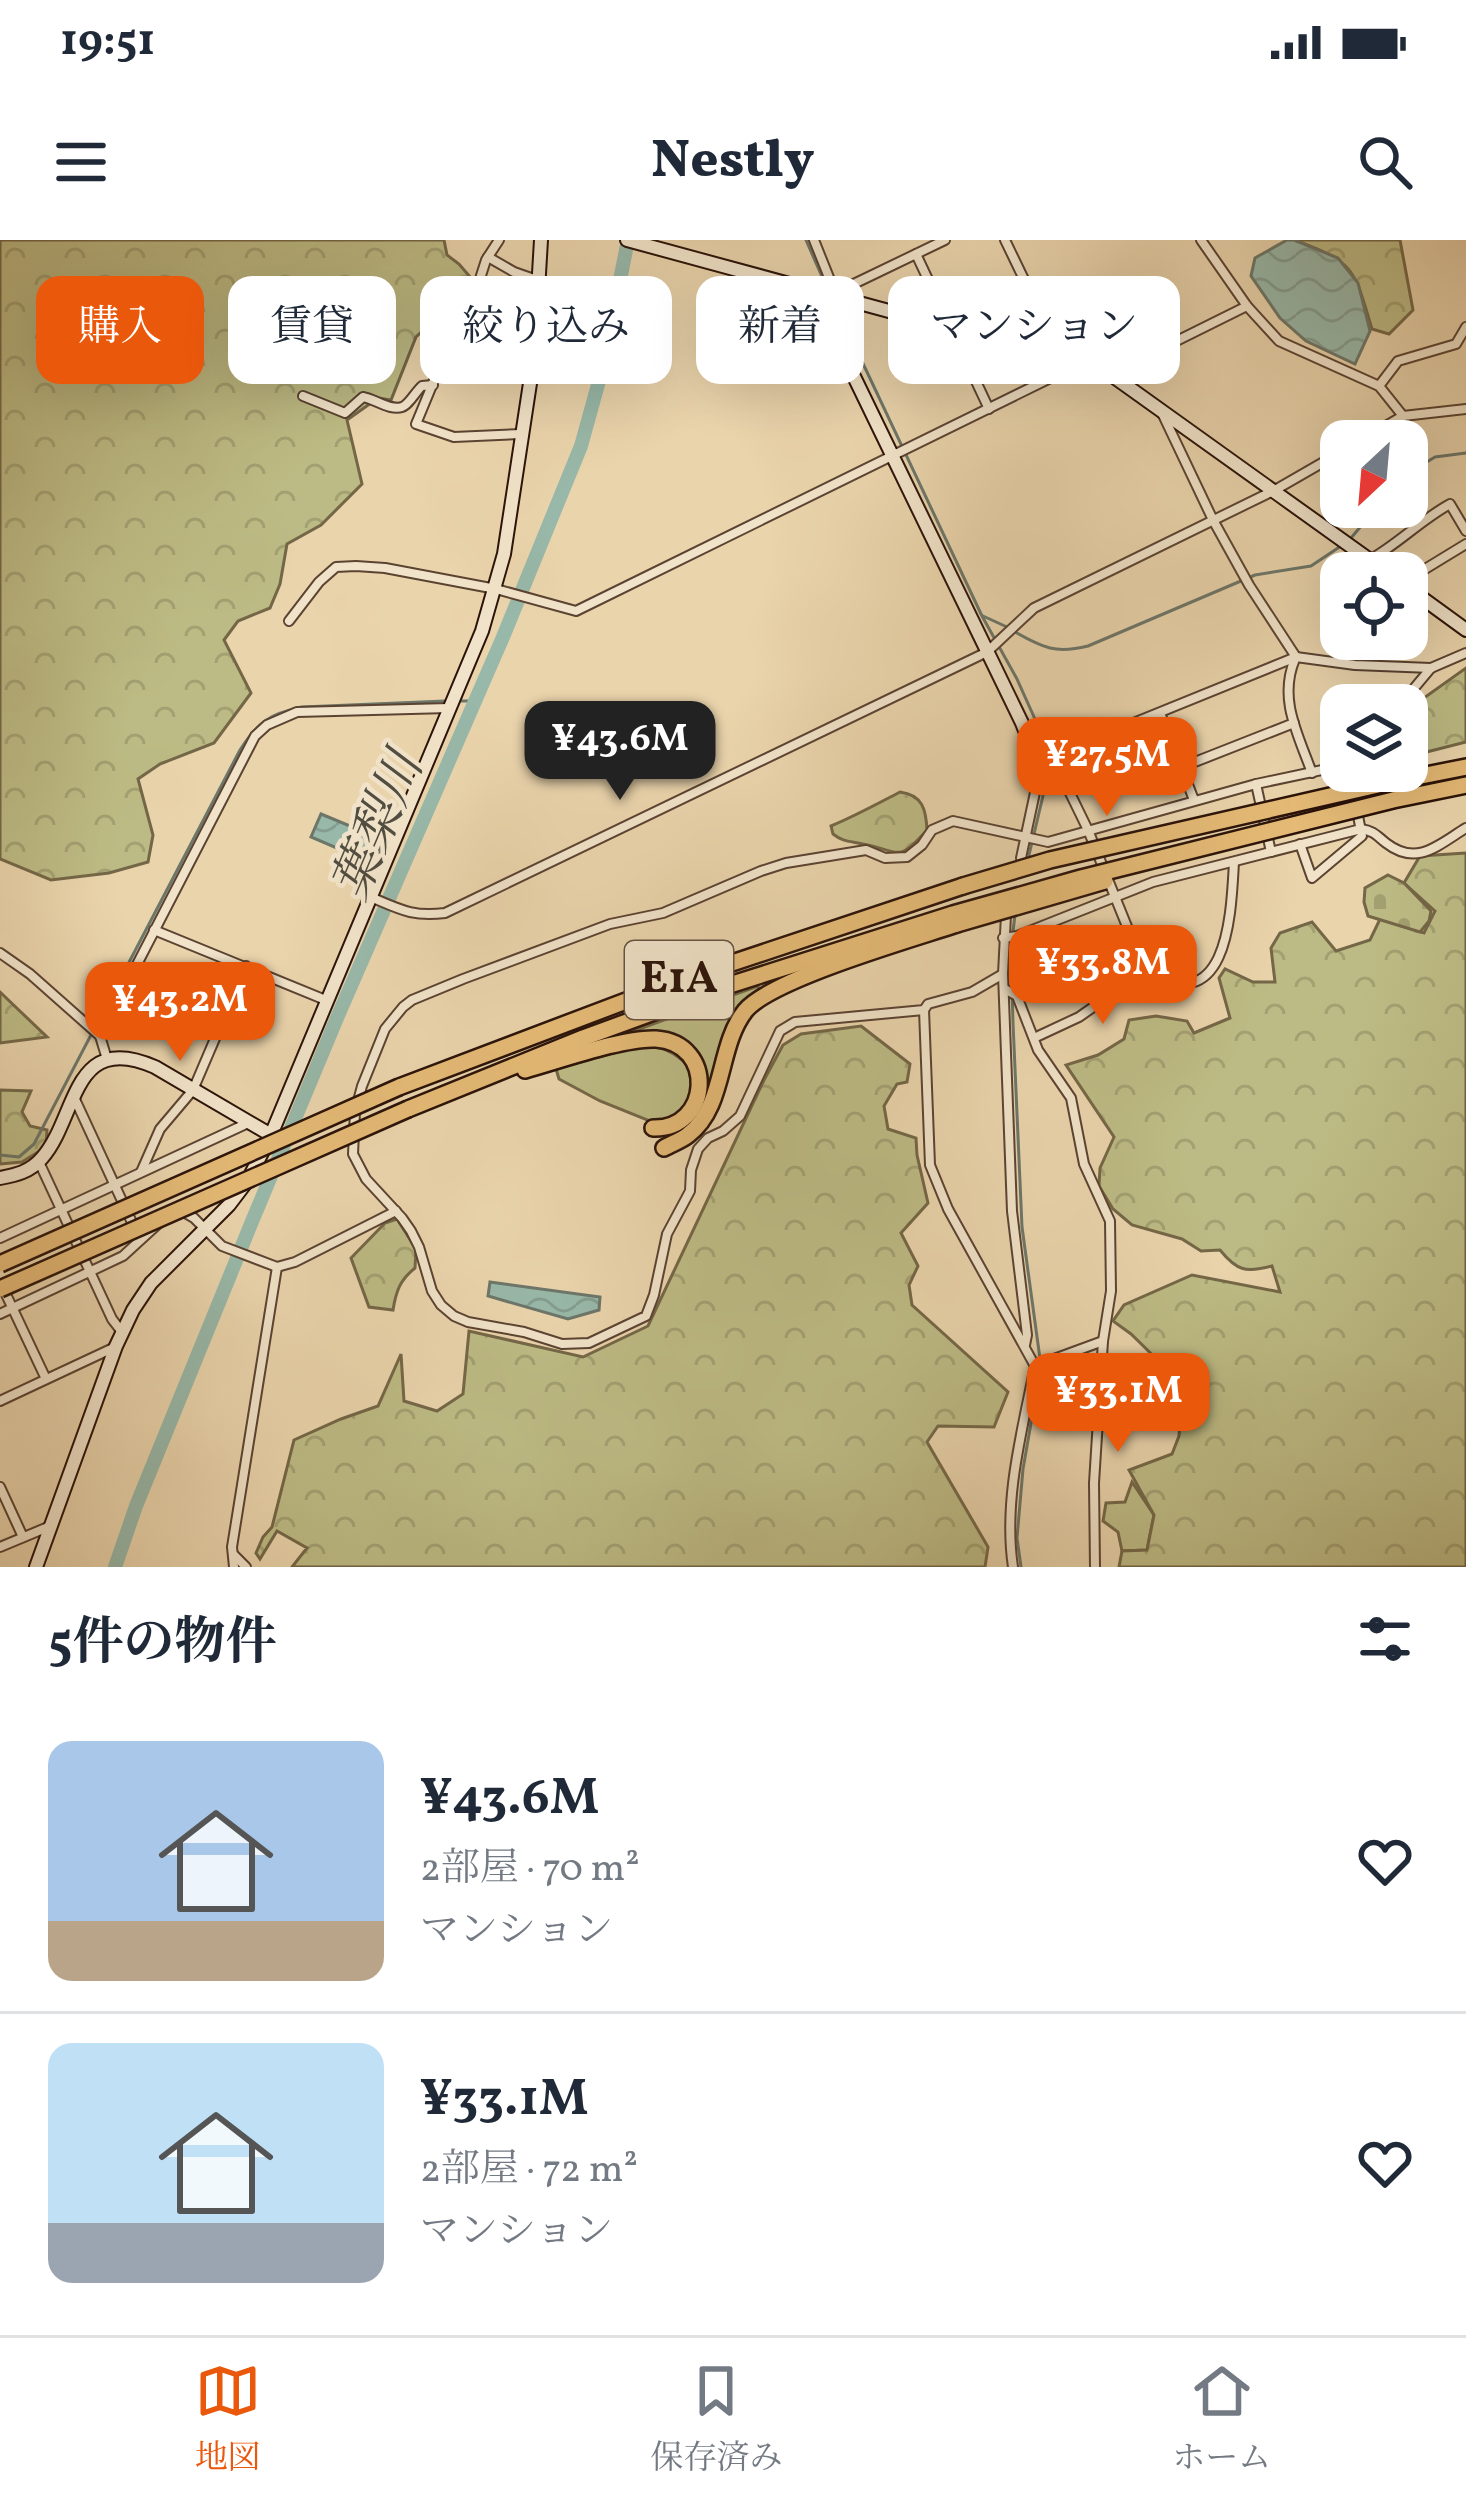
<!DOCTYPE html>
<html lang="ja">
<meta charset="utf-8">
<style>
:root{--surface:#fff;--page:#f2f2f3;--text:#1f2937;--muted:#747a83;--line:#e0e1e3;--accent:#ea580c}
body{margin:0;font-family:Vollkorn,"Noto Serif JP",serif;background:var(--page);color:var(--text);height:100vh;display:flex;flex-direction:column;font-size:45px;white-space:nowrap}
*{box-sizing:border-box;margin:0}
p{font-size:39px;color:var(--muted)}
.icon{flex:none;width:66px;height:66px;fill:none;stroke:currentColor;stroke-width:2;stroke-linecap:round;stroke-linejoin:round}
.map{position:relative;height:1327px;overflow:hidden}
.drawer{display:flex;flex-direction:column;background:var(--surface);flex:1}
.drawer>*{flex:none}
.banner{position:absolute;left:36px;top:36px;width:1395px;height:108px;display:flex;gap:24px}
.needle{width:78px;rotate:206deg}
.tools{position:absolute;left:1320px;top:180px;display:grid;gap:24px}
.tools a{display:grid;place-items:center;width:108px;height:108px;border-radius:24px;background:var(--surface);box-shadow:0 12px 48px #0002;font-size:60px}
.price{position:absolute;translate:-50% -102px;padding:0 27px;border-radius:24px;background:var(--accent);color:#fff;font-size:39px;line-height:78px;filter:drop-shadow(0 3px 6px #0008)}
.price::after{content:'';position:absolute;left:50%;top:72px;width:36px;height:27px;margin-left:-18px;background:inherit;clip-path:polygon(0 0,100% 0,50% 100%)}
.price.current{background:#222;color:#fff}
ul{padding:0;list-style:none}
li{display:flex;align-items:center;gap:36px;height:300px;padding:0 48px}
li+li{border-top:3px solid var(--line)}
li span{display:grid;place-items:center;flex:none;width:336px;height:240px;border-radius:24px;color:#555}
li>.icon{margin-inline-start:auto}
span .icon{width:144px;height:144px;fill:#fffc;stroke-width:1}
li b{font-size:51px}
h2{display:flex;justify-content:space-between;align-items:center;height:144px;padding:0 48px;font-size:51px}
.pill{padding:0 42px;border-radius:24px;background:var(--surface);box-shadow:0 12px 48px #0002;font-size:42px;line-height:108px}
.pill.current{background:var(--accent);color:#fff}
.status{display:flex;justify-content:space-between;align-items:center;height:84px;padding:0 60px;background:var(--surface);direction:ltr}
.status svg{height:33px;fill:currentColor}
header{display:flex;justify-content:space-between;align-items:center;height:156px;padding:0 48px;background:var(--surface);font-size:54px;font-weight:800}
.tabs{display:flex;justify-content:space-around;align-items:center;height:168px;border-top:3px solid var(--line);background:var(--surface);font-size:33px;color:var(--muted)}
.tabs a{display:grid;justify-items:center;gap:6px}
.tabs .current{color:var(--accent)}
.map>svg:first-child{display:block}
.grass{fill:#bdbb85;stroke:#746747;stroke-width:3}
.forest{fill:url(#forest-crowns);stroke:#746747;stroke-width:3}
.cemetery{fill:url(#cemetery-stones);stroke:#746747;stroke-width:3}
.water{fill:url(#water-waves);stroke:#6c7669;stroke-width:3}
.lines{fill:none;stroke-linecap:round;stroke-linejoin:round}
.stream{stroke:#6c7669;stroke-width:3}
.river{stroke:#98b8a9;stroke-width:14}
.street-casing{stroke:#5b4332;stroke-width:12}
.secondary-casing{stroke:#2b1309;stroke-width:16}
.highway-casing{stroke:#2b1309;stroke-width:20}
.street{stroke:#f1e3c9;stroke-width:8}
.secondary{stroke:#f1e3c9;stroke-width:12}
.highway{stroke:#e5ba76;stroke-width:15}
.highway-bridge-casing{stroke:#2b1309;stroke-width:20;stroke-linecap:butt}
.highway-bridge{stroke:#e5ba76;stroke-width:15}
.labels{text-anchor:middle;dominant-baseline:central;stroke-width:9;stroke-linejoin:round;paint-order:stroke}
.shield{fill:#f1e3c9;stroke:#665143;stroke-width:3}
.shield-label{font-size:45px;font-weight:bold;fill:#2b1309}
.water-label{font-size:51px;font-style:italic;fill:#514d41;stroke:#f1e3c9}
</style>
<div class="status"><b>19:51</b><svg viewBox="0 0 49 12"><path d="M0 12V9h3v3zM5 12V6h3v6zM10 12V3h3v9zM15 12V0h3v12zM26 1h20v11H26zM47 4h2v5h-2z"/></svg></div>
<header><svg class="icon" aria-label="menu" viewBox="0 0 24 24"><path d="M4 6h16M4 12h16M4 18h16"/></svg>Nestly<svg class="icon" aria-label="search" viewBox="0 0 24 24"><circle cx="10" cy="10" r="6"/><path d="M15 15l6 6"/></svg></header>
<div class="map">
<svg width="1466" height="1327" viewBox="0 0 1466 1327">
<defs>
<pattern id="forest-crowns" width="20" height="18" patternUnits="userSpaceOnUse" patternTransform="scale(3)"><rect width="20" height="18" fill="#bdbb85"/><path d="M2 6a3 3 0 1 1 6 0M12 15a3 3 0 1 1 6 0" fill="none" stroke="#a3a072"/></pattern>
<pattern id="cemetery-stones" width="16" height="16" patternUnits="userSpaceOnUse" patternTransform="scale(3)"><rect width="16" height="16" fill="#bdbb85"/><path d="M2 7V4a2 2 0 0 1 4 0v3zM10 15v-3a2 2 0 0 1 4 0v3z" fill="#a3a072"/></pattern>
<pattern id="water-waves" width="16" height="10" patternUnits="userSpaceOnUse" patternTransform="scale(3)"><rect width="16" height="10" fill="#98b8a9"/><path d="M0 5q4-4 8 0t8 0" fill="none" stroke="#839d90"/></pattern>
</defs>
<rect width="100%" height="100%" fill="#ead4ac"/>
<filter id="stains"><feTurbulence type="fractalNoise" baseFrequency=".00167" numOctaves="4"/><feColorMatrix values="0 0 0 0 .2 0 0 0 0 .09 0 0 0 0 .02 0 0 0 .5 -.17"/></filter>
<radialGradient id="worn" r=".72"><stop offset=".6" stop-color="#630" stop-opacity="0"/><stop offset="1" stop-color="#630" stop-opacity=".3"/></radialGradient>
<!-- grass -->
<g class="grass">
<path d="M 758,746 L 759,751 L 707,853 C 706,844 706,833 703,824 C 694,792 656,793 629,796 L 628,793 Z"/>
<path d="M 641,805 C 662,806 674,812 689,826 L 693,858 L 681,874 L 657,884 L 600,861 L 559,839 L 556,829 Z"/>
<polygon points="1132,1242 1154,1275 1147,1310 1122,1311 1118,1292 1103,1281 1106,1263 1125,1262"/>
</g>
<!-- forest -->
<g class="forest">
<polygon points="0,0 444,0 447,15 459,24 471,38 464,54 416,97 391,160 378,158 347,180 362,244 321,285 287,304 280,344 270,368 238,381 224,400 251,453 214,503 160,524 138,539 153,595 148,622 109,633 51,640 0,619"/>
<path d="M 1294,0 L 1400,0 L 1413,70 L 1389,94 L 1372,89 C 1354,29 1355,22 1294,0 Z"/>
<polygon points="1466,428 1466,502 1407,517 1407,470"/>
<path d="M 900,552 C 923,555 926,570 927,590 C 897,624 900,611 863,604 C 850,601 843,602 833,594 L 831,586 C 855,576 877,564 900,552 Z"/>
<path d="M 1466,613 L 1466,1327 L 1119,1327 L 1122,1311 L 1147,1310 L 1154,1275 L 1129,1230 L 1172,1214 L 1179,1196 L 1183,1145 L 1131,1094 L 1113,1081 L 1124,1065 L 1192,1035 L 1280,1052 L 1272,1026 C 1246,1033 1237,1031 1220,1010 L 1201,1011 L 1182,999 L 1132,985 L 1113,969 L 1099,946 L 1100,928 L 1114,897 L 1066,825 L 1098,815 L 1124,799 L 1129,780 L 1156,776 L 1187,781 L 1194,793 L 1230,778 L 1219,738 L 1225,729 L 1253,742 L 1275,742 L 1271,708 L 1280,693 L 1312,682 L 1336,711 L 1370,700 L 1380,679 L 1424,693 L 1435,671 L 1404,643 L 1420,616 Z"/>
<polygon points="0,752 47,797 0,803"/>
<polygon points="861,786 910,824 907,842 897,844 884,866 888,889 916,898 917,915 928,963 901,993 918,1026 909,1045 912,1065 1008,1152 994,1187 938,1186 927,1202 988,1307 985,1327 292,1327 307,1308 277,1291 260,1319 256,1313 263,1297 272,1287 294,1200 341,1179 378,1166 401,1114 404,1161 437,1171 463,1154 469,1091 583,1117 648,1086 764,840 783,805 801,794"/>
<polygon points="0,850 31,851 22,872 30,886 47,890 46,907 22,922 0,924"/>
<path d="M 397,979 L 416,1009 L 415,1028 C 400,1040 396,1051 393,1070 L 369,1067 L 351,1018 L 385,983 Z"/>
</g>
<!-- cemetery -->
<polygon class="cemetery" points="1388,635 1404,643 1431,671 1429,681 1420,692 1368,676 1364,662 1365,648"/>
<!-- water -->
<g class="water">
<polygon points="1287,0 1294,0 1338,18 1358,43 1370,91 1355,124 1306,101 1280,78 1251,36 1255,18"/>
<polygon points="321,574 384,600 374,624 311,597"/>
<polygon points="490,1042 600,1057 599,1070 568,1079 488,1056"/>
</g>
<g class="lines">
<!-- stream -->
<g class="stream">
<polyline points="806,0 827,48"/>
<polyline points="834,62 982,376 1017,439 1039,488 1045,508 1047,539 1029,615"/>
<polyline points="1407,234 1435,217 1466,213"/>
<polyline points="1351,298 1377,267"/>
<polyline points="983,376 1007,387"/>
<path d="M 1015,392 C 1043,408 1056,414 1088,406 L 1255,335 L 1311,326 L 1344,304"/>
<polyline points="461,461 474,461"/>
<polyline points="1015,675 1011,708 1013,783 1022,987 1041,1126 1023,1229 1017,1298 1021,1327"/>
<path d="M 0,915 L 19,917 L 34,904 L 240,510 C 258,482 269,474 302,467 L 445,461"/>
</g>
<!-- river -->
<polyline class="river" points="115,1327 136,1266 253,979 337,778 503,397 581,206 602,130 628,0"/>
<!-- street casing -->
<g class="street-casing">
<g id="street">
<polyline points="499,0 486,20 477,48 455,71 440,126 416,184 454,197 521,194"/>
<polyline points="814,0 836,55"/>
<polyline points="1005,0 1061,116"/>
<polyline points="1201,0 1247,66 1279,101 1379,146 1403,176"/>
<polyline points="916,14 989,169"/>
<polyline points="488,17 514,32 537,40"/>
<polyline points="837,52 945,0"/>
<polyline points="452,88 533,105"/>
<polyline points="1110,134 1247,66"/>
<polyline points="1379,146 1398,121 1456,104 1466,87"/>
<path d="M 303,156 L 345,173 L 363,157 C 375,159 390,171 402,167 C 409,165 416,151 422,146 L 433,145"/>
<polyline points="1163,175 1213,280 1249,345 1296,417"/>
<polyline points="1360,201 1403,176 1466,169"/>
<path d="M 1371,319 C 1399,303 1421,280 1450,264 L 1466,291"/>
<polyline points="1407,340 1466,304"/>
<polyline points="289,381 319,342 336,327 356,326 385,328 496,349 576,371 1079,124"/>
<path d="M 1295,419 C 1278,459 1298,494 1312,533"/>
<polyline points="1400,465 1431,428 1466,413"/>
<polyline points="1160,473 1194,560"/>
<path d="M 1052,516 L 1088,590 L 1145,731 C 1228,780 1231,676 1234,622"/>
<polyline points="1182,527 1294,483"/>
<polyline points="1256,544 1271,612"/>
<polyline points="1300,604 1312,638 1362,596 1349,531"/>
<polyline points="1021,618 1037,543 1034,513 1052,516 1296,417 1355,425 1431,428"/>
<path d="M 373,658 C 401,670 414,677 445,673 L 987,412 L 1034,368 L 1275,250 L 1341,212"/>
<polyline points="1006,675 1003,734 1012,971 1027,1095 1025,1105"/>
<polyline points="154,690 328,761"/>
<path d="M 1003,698 L 1017,696 L 1153,642 L 1361,589 C 1374,591 1376,595 1386,603 C 1417,627 1438,605 1466,588"/>
<polyline points="0,713 30,734 100,796 107,819"/>
<polyline points="1003,734 972,752 928,764 924,770 795,782 780,791 740,876 723,891 708,898 698,909 691,930 690,951 667,994 654,1055 646,1076 589,1103 562,1104 524,1092 468,1082 454,1076 441,1065 432,1051 419,1007 411,991 402,978 366,939 353,914 355,872 362,846 385,789 403,767 412,760 463,739 610,684 663,673 761,631 786,623 866,610 885,618 907,617 922,605 932,590 953,581 1048,602 1256,544 1341,526"/>
<polyline points="1005,749 1017,756 1038,810 1071,858 1084,924 1110,981 1111,1051 1103,1101 1094,1243 1095,1327"/>
<path d="M 924,770 L 930,925 L 948,969 L 1035,1126 C 1022,1191 1003,1261 1013,1327"/>
<polyline points="100,796 255,496 267,485 297,472 449,468"/>
<polyline points="1034,798 1079,777 1145,731"/>
<polyline points="73,855 135,989"/>
<polyline points="39,922 112,1079 122,1092"/>
<polyline points="141,932 160,889 193,850 246,726"/>
<polyline points="182,971 194,978 222,1006 277,1027 295,1022 396,971"/>
<polyline points="0,998 248,883"/>
<polyline points="3,1048 46,1139"/>
<polyline points="0,1074 123,1016 159,983"/>
<polyline points="1035,1126 1103,1101"/>
<polyline points="0,1161 113,1108"/>
<polyline points="0,1247 23,1297"/>
<polyline points="0,1307 48,1287"/>
<polyline points="234,1315 246,1327"/>
<polyline points="234,1327 232,1307 277,1027"/>
</g>
</g>
<!-- secondary casing -->
<g class="secondary-casing">
<g id="secondary">
<polyline points="627,0 1062,118 1110,134 1388,333"/>
<polyline points="813,52 1022,483 1034,513"/>
<polyline points="1407,347 1466,390"/>
<path d="M 0,938 C 16,935 30,932 42,918 C 78,877 71,790 155,827 L 271,895"/>
<polyline points="36,1327 116,1106 133,1070 151,1043 229,965 248,940 271,895 482,391 504,314 534,117 541,0"/>
</g>
</g>
<!-- highway casing -->
<g class="highway-casing">
<g id="highway">
<polyline points="1391,542 1466,527"/>
<polyline points="1393,560 1466,545"/>
<path d="M 525,830 C 558,821 625,797 656,799 C 717,803 711,890 653,888"/>
<polyline points="399,847 684,739 963,646"/>
<polyline points="408,869 583,798 717,749 953,674"/>
<path d="M 664,908 C 671,904 682,900 688,895 C 726,866 717,807 745,771 C 771,739 912,699 957,684"/>
</g>
</g>
<!-- street -->
<use href="#street" class="street"/>
<!-- secondary -->
<use href="#secondary" class="secondary"/>
<!-- highway -->
<use href="#highway" class="highway"/>
<!-- highway-bridge casing -->
<g class="highway-bridge-casing">
<g id="highway-bridge">
<polyline points="963,646 1050,620 1391,542"/>
<polyline points="953,674 1081,638 1393,560"/>
<polyline points="957,684 1105,641"/>
<polyline points="0,1024 399,847"/>
<polyline points="0,1049 408,869"/>
</g>
</g>
<!-- highway-bridge -->
<use href="#highway-bridge" class="highway-bridge"/>
</g>
<g class="labels">
<!-- shield labels -->
<rect class="shield" x="625" y="701" width="108" height="78" rx="9"/>
<g class="shield-label">
<text x="679" y="740">E1A</text>
</g>
<!-- water labels -->
<g class="water-label">
<text transform="translate(380 587) rotate(-67)">葉梨川</text>
</g>
</g>
<rect width="100%" height="100%" filter="url(#stains)"/>
<rect width="100%" height="100%" fill="url(#worn)"/>
</svg>
<div class="tools">
<a><svg class="needle" viewBox="-14 -14 28 28"><path d="M0-13l5 13h-10z" fill="#e53935"/><path d="M0 13l5-13h-10z" fill="#747a83"/></svg></a>
<a><svg class="icon" aria-label="locate" viewBox="0 0 24 24"><circle cx="12" cy="12" r="6"/><path d="M12 2v4M12 18v4M2 12h4M18 12h4"/></svg></a>
<a><svg class="icon" aria-label="layers" viewBox="0 0 24 24"><path d="M12 4l9 5-9 5-9-5zM3 14l9 5 9-5"/></svg></a>
</div>
<b class="price current" style="left:620px;top:563px">¥43.6M</b>
<b class="price" style="left:1107px;top:579px">¥27.5M</b>
<b class="price" style="left:1103px;top:787px">¥33.8M</b>
<b class="price" style="left:180px;top:824px">¥43.2M</b>
<b class="price" style="left:1118px;top:1215px">¥33.1M</b>
<div class="banner">
<a class="pill current">購入</a>
<a class="pill">賃貸</a>
<a class="pill">絞り込み</a>
<a class="pill">新着</a>
<a class="pill">マンション</a>
</div>
</div>
<section class="drawer">
<h2>5件の物件<svg class="icon" aria-label="filters" viewBox="0 0 24 24"><path d="M4 7h16M4 17h16"/><circle cx="9" cy="7" r="2"/><circle cx="15" cy="17" r="2"/></svg></h2>
<ul>
<li><span style="background:linear-gradient(#a9c7e8 75%,#b9a48a 0)"><svg class="icon" aria-label="home" viewBox="0 0 24 24"><path d="M3 11l9-7 9 7M6 9v11h12V9"/></svg></span><div><b>¥43.6M</b><p>2部屋 · 70 m²</p><p>マンション</p></div><svg class="icon" aria-label="heart" viewBox="0 0 24 24"><path d="M12 20l-8-8c-3-5 5-10 8-4 3-6 11-1 8 4z"/></svg></li>
<li><span style="background:linear-gradient(#bfe0f5 75%,#9aa5b1 0)"><svg class="icon" aria-label="home" viewBox="0 0 24 24"><path d="M3 11l9-7 9 7M6 9v11h12V9"/></svg></span><div><b>¥33.1M</b><p>2部屋 · 72 m²</p><p>マンション</p></div><svg class="icon" aria-label="heart" viewBox="0 0 24 24"><path d="M12 20l-8-8c-3-5 5-10 8-4 3-6 11-1 8 4z"/></svg></li>
</ul>
</section>
<nav class="tabs">
<a class="current"><svg class="icon" aria-label="map" viewBox="0 0 24 24"><path d="M3 6l6-2 6 2 6-2v14l-6 2-6-2-6 2zM9 4v14M15 6v14"/></svg>地図</a>
<a><svg class="icon" aria-label="saved" viewBox="0 0 24 24"><path d="M7 4h10v16l-5-4-5 4z"/></svg>保存済み</a>
<a><svg class="icon" aria-label="home" viewBox="0 0 24 24"><path d="M3 11l9-7 9 7M6 9v11h12V9"/></svg>ホーム</a>
</nav>
